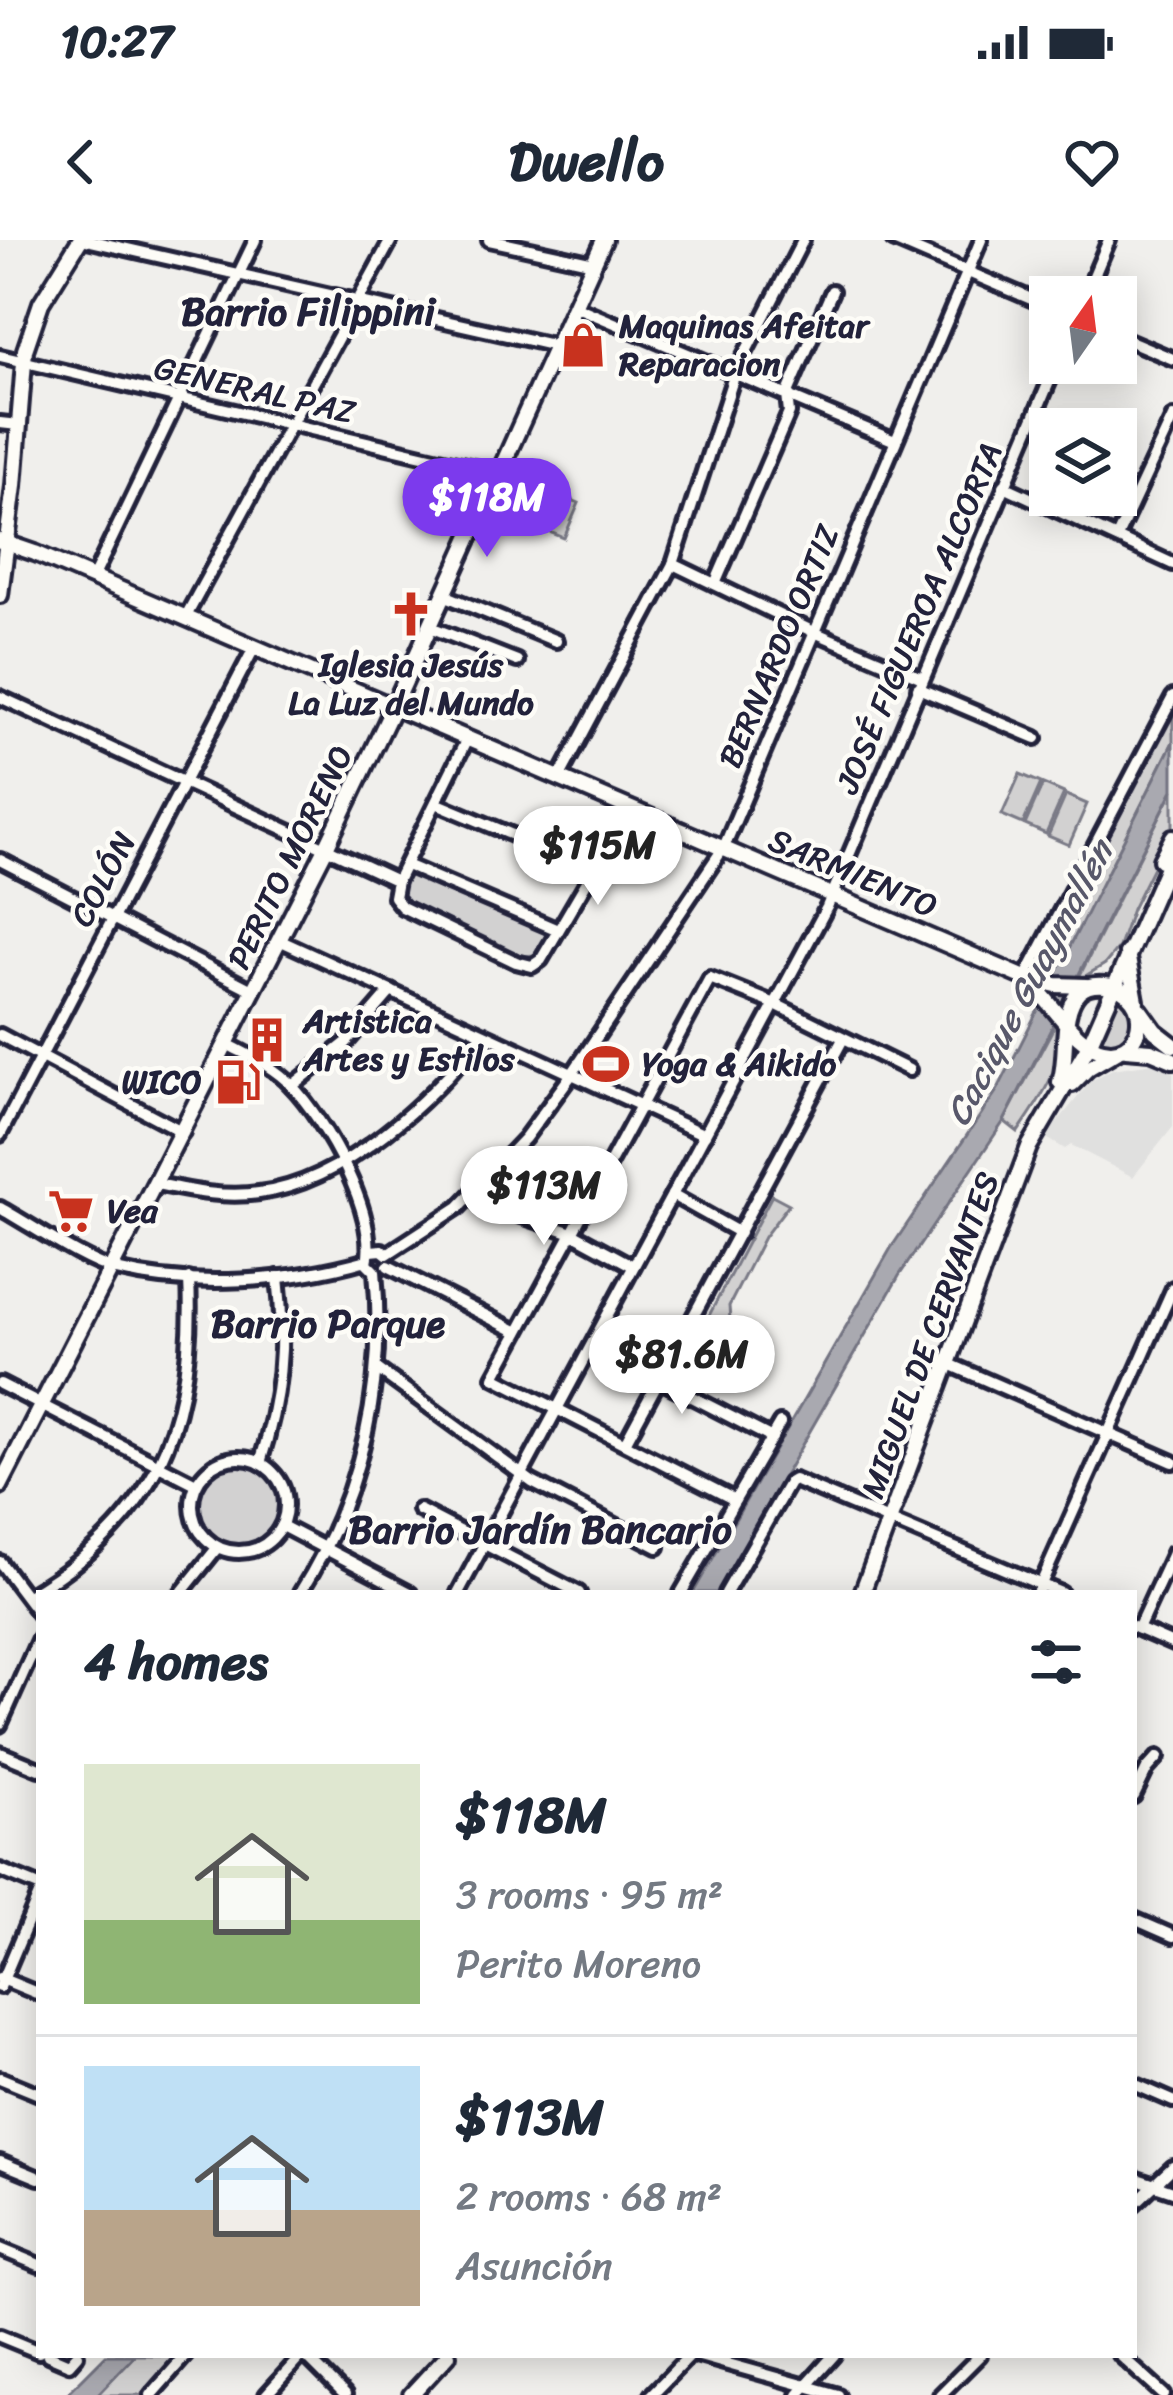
<!DOCTYPE html>
<meta charset="utf-8">
<style>
:root{--surface:#fff;--page:#f6f6f7;--text:#1f2937;--muted:#747a83;--line:#e0e1e3;--accent:#7c3aed}
body{margin:0;font-family:Sriracha,sans-serif;background:var(--page);color:var(--text);height:100vh;display:flex;flex-direction:column;font-size:45px;white-space:nowrap}
*{box-sizing:border-box;margin:0}
p{font-size:39px;color:var(--muted)}
.icon{flex:none;width:66px;height:66px;fill:none;stroke:currentColor;stroke-width:2;stroke-linecap:round;stroke-linejoin:round}
.map{position:relative;flex:1;overflow:hidden}
.sheet{position:absolute;left:36px;top:1350px;width:1101px;height:768px;display:flex;flex-direction:column;background:var(--surface);border-radius:0px;box-shadow:0 6px 30px #0003}
.sheet>*{flex:none}
.needle{width:78px;rotate:14deg}
.buttons{position:absolute;left:1029px;top:36px;display:grid;gap:24px}
.buttons a{display:grid;place-items:center;width:108px;height:108px;border-radius:0px;background:var(--surface);box-shadow:0 6px 30px #0003;font-size:60px}
.price{position:absolute;translate:-50% -102px;padding:0 27px;border-radius:42px;background:#fff;color:#222;font-size:39px;line-height:78px;filter:drop-shadow(0 3px 6px #0008)}
.price::after{content:'';position:absolute;left:50%;top:72px;width:36px;height:27px;margin-left:-18px;background:inherit;clip-path:polygon(0 0,100% 0,50% 100%)}
.price.current{background:var(--accent);color:#fff}
ul{padding:0;list-style:none}
li{display:flex;align-items:center;gap:36px;height:300px;padding:0 48px}
li+li{border-top:3px solid var(--line)}
li span{display:grid;place-items:center;flex:none;width:336px;height:240px;border-radius:0px;color:#555}
li>.icon{margin-inline-start:auto}
span .icon{width:144px;height:144px;fill:#fffc;stroke-width:1}
li b{font-size:51px}
h2{display:flex;justify-content:space-between;align-items:center;height:144px;padding:0 48px;font-size:51px}
.status{display:flex;justify-content:space-between;align-items:center;height:84px;padding:0 60px;background:var(--surface);direction:ltr}
.status svg{height:33px;fill:currentColor}
header{display:flex;justify-content:space-between;align-items:center;height:156px;padding:0 48px;background:var(--surface);font-size:54px;font-weight:700}
.map>svg:first-child{display:block}
.built{fill:#e0e0df}
.green{fill:#d2d1d1;stroke:#7a7a86;stroke-width:3}
.water{fill:#a9a9b0;stroke:#737381;stroke-width:3}
.lines{fill:none;stroke-linecap:round;stroke-linejoin:round}
.minor-casing{stroke:#22223b;stroke-width:20}
.major-casing{stroke:#22223b;stroke-width:22}
.minor{stroke:#fdfcf7;stroke-width:10}
.major{stroke:#fdfcf7;stroke-width:14}
.labels{text-anchor:middle;dominant-baseline:central;stroke-width:9;stroke-linejoin:round;paint-order:stroke}
.poi-label{font-size:33px;font-weight:bold;fill:#22223b;stroke:#fdfcf7;text-anchor:start}
.street-label{font-size:33px;fill:#22223b;stroke:#fdfcf7}
.water-label{font-size:36px;font-style:italic;fill:#58586a;stroke:#fdfcf7}
.quarter-label{font-size:39px;font-weight:bold;fill:#22223b;stroke:#fdfcf7}
</style>
<div class="status"><b>10:27</b><svg viewBox="0 0 49 12"><path d="M0 12V9h3v3zM5 12V6h3v6zM10 12V3h3v9zM15 12V0h3v12zM26 1h20v11H26zM47 4h2v5h-2z"/></svg></div>
<header><svg class="icon" aria-label="back" viewBox="0 0 24 24"><path d="M15 5l-7 7 7 7"/></svg>Dwello<svg class="icon" aria-label="heart" viewBox="0 0 24 24"><path d="M12 20l-8-8c-3-5 5-10 8-4 3-6 11-1 8 4z"/></svg></header>
<div class="map">
<svg width="1173" height="2155" viewBox="0 0 1173 2155">
<rect width="100%" height="100%" fill="#f0efec"/>
<filter id="ink" filterUnits="userSpaceOnUse"><feTurbulence type="fractalNoise" baseFrequency=".00833" numOctaves="2"/><feDisplacementMap in="SourceGraphic" scale="24" xChannelSelector="R" yChannelSelector="G"/><feConvolveMatrix kernelMatrix="1 2 1 2 8 2 1 2 1" color-interpolation-filters="sRGB"/></filter>
<g filter="url(#ink)">
<!-- built -->
<polygon class="built" points="1161,822 1173,828 1173,887 1133,937 1071,905 1065,909 1045,897 1091,841 1112,829"/>
<!-- green -->
<g class="green">
<polygon points="516,237 579,263 564,298 501,272"/>
<polygon points="1173,472 1173,502 1054,740 1042,727 1045,716"/>
<polygon points="1020,534 1041,543 1023,584 1002,575"/>
<polygon points="1043,544 1064,553 1046,594 1025,585"/>
<polygon points="1173,550 1173,587 1132,669 1119,707 1105,724 1077,741"/>
<polygon points="1066,555 1087,564 1069,605 1048,596"/>
<polygon points="408,634 543,689 547,699 537,715 521,716 402,660 399,652"/>
<polygon points="1118,754 1135,769 1136,789 1117,806 1097,803"/>
<path d="M 1057,781 C 1070,821 1039,860 1018,892 L 1004,881 Z"/>
<polygon points="772,955 789,964 764,997 729,1066 734,1132 692,1108"/>
<circle cx="239" cy="1265" r="47"/>
<polygon points="135,2115 179,2115 143,2155 97,2155"/>
</g>
<!-- water -->
<g class="water">
<polygon points="1173,502 1173,550 1004,881 899,1036 717,1353 693,1353 891,1008 998,849"/>
<polygon points="106,2115 135,2115 97,2155 66,2155"/>
</g>
<g class="lines">
<!-- minor casing -->
<g class="minor-casing">
<g id="minor">
<polyline points="87,0 556,106"/>
<polyline points="489,0 594,23"/>
<polyline points="893,0 1050,67"/>
<polyline points="1085,57 1109,0"/>
<polyline points="574,66 895,201"/>
<polyline points="1116,95 1173,119"/>
<polyline points="0,116 499,233"/>
<polyline points="0,183 18,185"/>
<polyline points="1004,246 1173,324"/>
<polyline points="1117,297 1173,177"/>
<polyline points="673,324 814,392 922,438"/>
<polyline points="93,338 255,0"/>
<polyline points="715,344 789,173 787,155 832,51"/>
<polyline points="444,355 556,401"/>
<polyline points="185,378 391,0"/>
<polyline points="430,387 517,421"/>
<polyline points="918,448 1036,498"/>
<polyline points="0,457 397,641"/>
<polyline points="467,499 397,641 394,657 402,667 516,722 532,726 541,720 630,568"/>
<polyline points="559,538 673,324 735,133 803,0"/>
<polyline points="436,563 594,629"/>
<polyline points="0,620 254,751"/>
<polyline points="406,625 558,690"/>
<polyline points="279,700 705,895"/>
<polyline points="1025,738 1173,457"/>
<polyline points="0,795 183,892"/>
<path d="M 227,804 C 249,816 273,826 291,845 C 326,881 378,974 367,1023 L 375,1031 C 386,1147 361,1255 300,1353"/>
<polyline points="292,846 346,803 391,751"/>
<polyline points="0,895 254,408"/>
<path d="M 157,944 C 191,951 224,958 259,953 C 345,942 432,860 483,794"/>
<polyline points="672,955 740,993"/>
<polyline points="469,958 572,993 633,1026"/>
<path d="M 0,968 C 31,985 84,1022 116,1030 C 194,1049 290,1042 367,1020"/>
<polyline points="371,1011 382,1010 387,1014 459,967 525,898 572,834 724,607 981,0"/>
<polyline points="388,1026 518,1092"/>
<polyline points="947,1123 1173,1222"/>
<polyline points="376,1128 532,1242 658,1307"/>
<polyline points="659,1140 772,1198"/>
<polyline points="0,1144 196,1244"/>
<polyline points="625,1203 843,799"/>
<circle cx="239" cy="1265" r="47"/>
<path d="M 260,1223 C 280,1160 286,1103 278,1037"/>
<polyline points="735,1260 494,1137 710,738 775,764 909,830"/>
<polyline points="419,1270 579,1353"/>
<polyline points="282,1286 410,1353"/>
<polyline points="0,1322 39,1374"/>
<polyline points="181,1353 217,1308"/>
<polyline points="458,1353 827,667 1057,123"/>
<polyline points="681,1353 780,1183"/>
<polyline points="726,1353 789,1243 794,1240 1061,1353"/>
<polyline points="1037,1353 1173,1048"/>
<path d="M 27,1356 C 156,1281 196,1184 189,1039"/>
<polyline points="1134,1387 1173,1404"/>
<polyline points="1138,1389 1173,1313"/>
<polyline points="0,1485 39,1398"/>
<polyline points="0,1513 39,1529"/>
<polyline points="1134,1556 1147,1529 1158,1517"/>
<polyline points="0,1630 39,1646"/>
<polyline points="1134,1679 1173,1696"/>
<polyline points="0,1738 39,1754"/>
<polyline points="0,1747 39,1655"/>
<polyline points="0,1838 39,1854"/>
<polyline points="1134,1844 1173,1861"/>
<polyline points="0,1922 39,1938"/>
<polyline points="1134,1938 1173,1951"/>
<polyline points="1134,1964 1173,1927"/>
<polyline points="0,2009 39,2025"/>
<polyline points="0,2096 39,2112"/>
<polyline points="48,2115 69,2124 77,2115"/>
<polyline points="305,2115 345,2155"/>
<polyline points="696,2115 838,2155"/>
<polyline points="1120,2115 1164,2155"/>
<polyline points="151,2155 186,2115"/>
<polyline points="266,2155 302,2115"/>
<polyline points="651,2155 690,2115"/>
<polyline points="798,2155 834,2115"/>
<polyline points="940,2155 980,2115"/>
</g>
</g>
<!-- major casing -->
<g class="major-casing">
<g id="major">
<polyline points="0,301 35,313 1025,738 1056,745 1086,746"/>
<polyline points="0,355 14,246 25,110 41,63 80,0"/>
<polyline points="1161,620 1173,597"/>
<polyline points="1127,713 1136,761"/>
<path d="M 1029,741 C 1049,759 1071,797 1094,807 C 1145,829 1158,750 1105,745 C 1095,744 1086,745 1079,752 C 1059,773 1069,816 1060,842"/>
<polyline points="1140,770 1155,791 1173,805"/>
<polyline points="1126,809 1151,811 1173,820"/>
<polyline points="1072,844 1088,828 1117,811"/>
<polyline points="0,1246 325,610 393,468 604,0"/>
<polyline points="862,1353 1029,907 1089,805 1173,613"/>
<polyline points="411,2155 448,2115"/>
</g>
</g>
<!-- minor -->
<use href="#minor" class="minor"/>
<!-- major -->
<use href="#major" class="major"/>
</g>
</g>
<!-- icons -->
<defs>
<g id="shop-bare" transform="scale(3.6)"><path d="M-5-2.5h2.3a2.7 3.5 0 0 1 5.4 0H5L5.5 6h-11ZM-1.5-2.5h3a1.5 2.3 0 0 0-3 0Z" fill="#c8321e" stroke="#fdfcf7" stroke-width="2.5" paint-order="stroke"/></g>
<g id="church-bare" transform="scale(3.6)"><path d="M-1.2-6h2.4v3.5h3.3v2.4h-3.3V6h-2.4V-.1h-3.3v-2.4h3.3Z" fill="#c8321e" stroke="#fdfcf7" stroke-width="2.5" paint-order="stroke"/></g>
<g id="building-bare" transform="scale(3.6)"><path d="M-4-6H4V6H1V3H-1V6H-4ZM-2.5-4.3h1.7v1.8h-1.7ZM.8-4.3h1.7v1.8H.8ZM-2.5-1h1.7V.8h-1.7ZM.8-1h1.7V.8H.8Z" fill="#c8321e" stroke="#fdfcf7" stroke-width="2.5" paint-order="stroke"/></g>
<g id="stadium-bare" transform="scale(3.6)"><path d="M0-5a6.5 5 0 1 0 0 10a6.5 5 0 1 0 0-10ZM-3.5-1.8h7v3.6h-7Z" fill="#c8321e" stroke="#fdfcf7" stroke-width="2.5" paint-order="stroke"/></g>
<g id="fuel-bare" transform="scale(3.6)"><path d="M-5.5-6h7V0h2V4h1.3V-2.5L3-4.5l.8-.8L6-3V5H2.5V1h-1V6h-7ZM-4.2-4.7v3.2H.2V-4.7Z" fill="#c8321e" stroke="#fdfcf7" stroke-width="2.5" paint-order="stroke"/></g>
<g id="supermarket-bare" transform="scale(3.6)"><path d="M-6-5.5h2.5l.6 2H6L4.5 2H-2.5L-4.4-4H-6ZM-1.5 3.2a1.3 1.3 0 1 0 .1 0ZM3 3.2a1.3 1.3 0 1 0 .1 0Z" fill="#c8321e" stroke="#fdfcf7" stroke-width="2.5" paint-order="stroke"/></g>
</defs>
<g fill-rule="evenodd">
<use href="#shop-bare" x="583" y="105"/>
<use href="#church-bare" x="411" y="374"/>
<use href="#building-bare" x="267" y="800"/>
<use href="#stadium-bare" x="606" y="824"/>
<use href="#fuel-bare" x="238" y="842"/>
<use href="#supermarket-bare" x="71" y="971"/>
</g>
<g class="labels">
<!-- poi labels -->
<g class="poi-label">
<text x="619" y="86">Maquinas Afeitar<tspan x="619" dy="38">Reparacion</tspan></text>
<text x="411" y="425" text-anchor="middle">Iglesia Jesús<tspan x="411" dy="38">La Luz del Mundo</tspan></text>
<text x="303" y="781">Artistica<tspan x="303" dy="38">Artes y Estilos</tspan></text>
<text x="642" y="824">Yoga &amp; Aikido</text>
<text x="202" y="842" text-anchor="end">WICO</text>
<text x="107" y="971">Vea</text>
</g>
<!-- street labels -->
<g class="street-label">
<text transform="translate(255 150) rotate(13)">GENERAL PAZ</text>
<text transform="translate(919 378) rotate(-67)">JOSÉ FIGUEROA ALCORTA</text>
<text transform="translate(779 406) rotate(-67)">BERNARDO ORTIZ</text>
<text transform="translate(290 617) rotate(-64)">PERITO MORENO</text>
<text transform="translate(853 633) rotate(23)">SARMIENTO</text>
<text transform="translate(103 639) rotate(-62)">COLÓN</text>
<text transform="translate(930 1095) rotate(-70)">MIGUEL DE CERVANTES</text>
</g>
<!-- water labels -->
<g class="water-label">
<text transform="translate(1029 743) rotate(-62)">Cacique Guaymallén</text>
</g>
<!-- quarter labels -->
<g class="quarter-label">
<text x="308" y="71">Barrio Filippini</text>
<text x="328" y="1083">Barrio Parque</text>
<text x="540" y="1289">Barrio Jardín Bancario</text>
</g>
</g>
</svg>
<div class="buttons">
<a><svg class="needle" viewBox="-14 -14 28 28"><path d="M0-13l5 13h-10z" fill="#e53935"/><path d="M0 13l5-13h-10z" fill="#747a83"/></svg></a>
<a><svg class="icon" aria-label="layers" viewBox="0 0 24 24"><path d="M12 4l9 5-9 5-9-5zM3 14l9 5 9-5"/></svg></a>
</div>
<b class="price current" style="left:487px;top:320px">$118M</b>
<b class="price" style="left:598px;top:668px">$115M</b>
<b class="price" style="left:544px;top:1008px">$113M</b>
<b class="price" style="left:682px;top:1177px">$81.6M</b>
<section class="sheet">
<h2>4 homes<svg class="icon" aria-label="filters" viewBox="0 0 24 24"><path d="M4 7h16M4 17h16"/><circle cx="9" cy="7" r="2"/><circle cx="15" cy="17" r="2"/></svg></h2>
<ul>
<li><span style="background:linear-gradient(#dfe7d0 65%,#8fb573 0)"><svg class="icon" aria-label="home" viewBox="0 0 24 24"><path d="M3 11l9-7 9 7M6 9v11h12V9"/></svg></span><div><b>$118M</b><p>3 rooms · 95 m²</p><p>Perito Moreno</p></div></li>
<li><span style="background:linear-gradient(#bfe0f5 60%,#b9a48a 0)"><svg class="icon" aria-label="home" viewBox="0 0 24 24"><path d="M3 11l9-7 9 7M6 9v11h12V9"/></svg></span><div><b>$113M</b><p>2 rooms · 68 m²</p><p>Asunción</p></div></li>
</ul>
</section>
</div>
